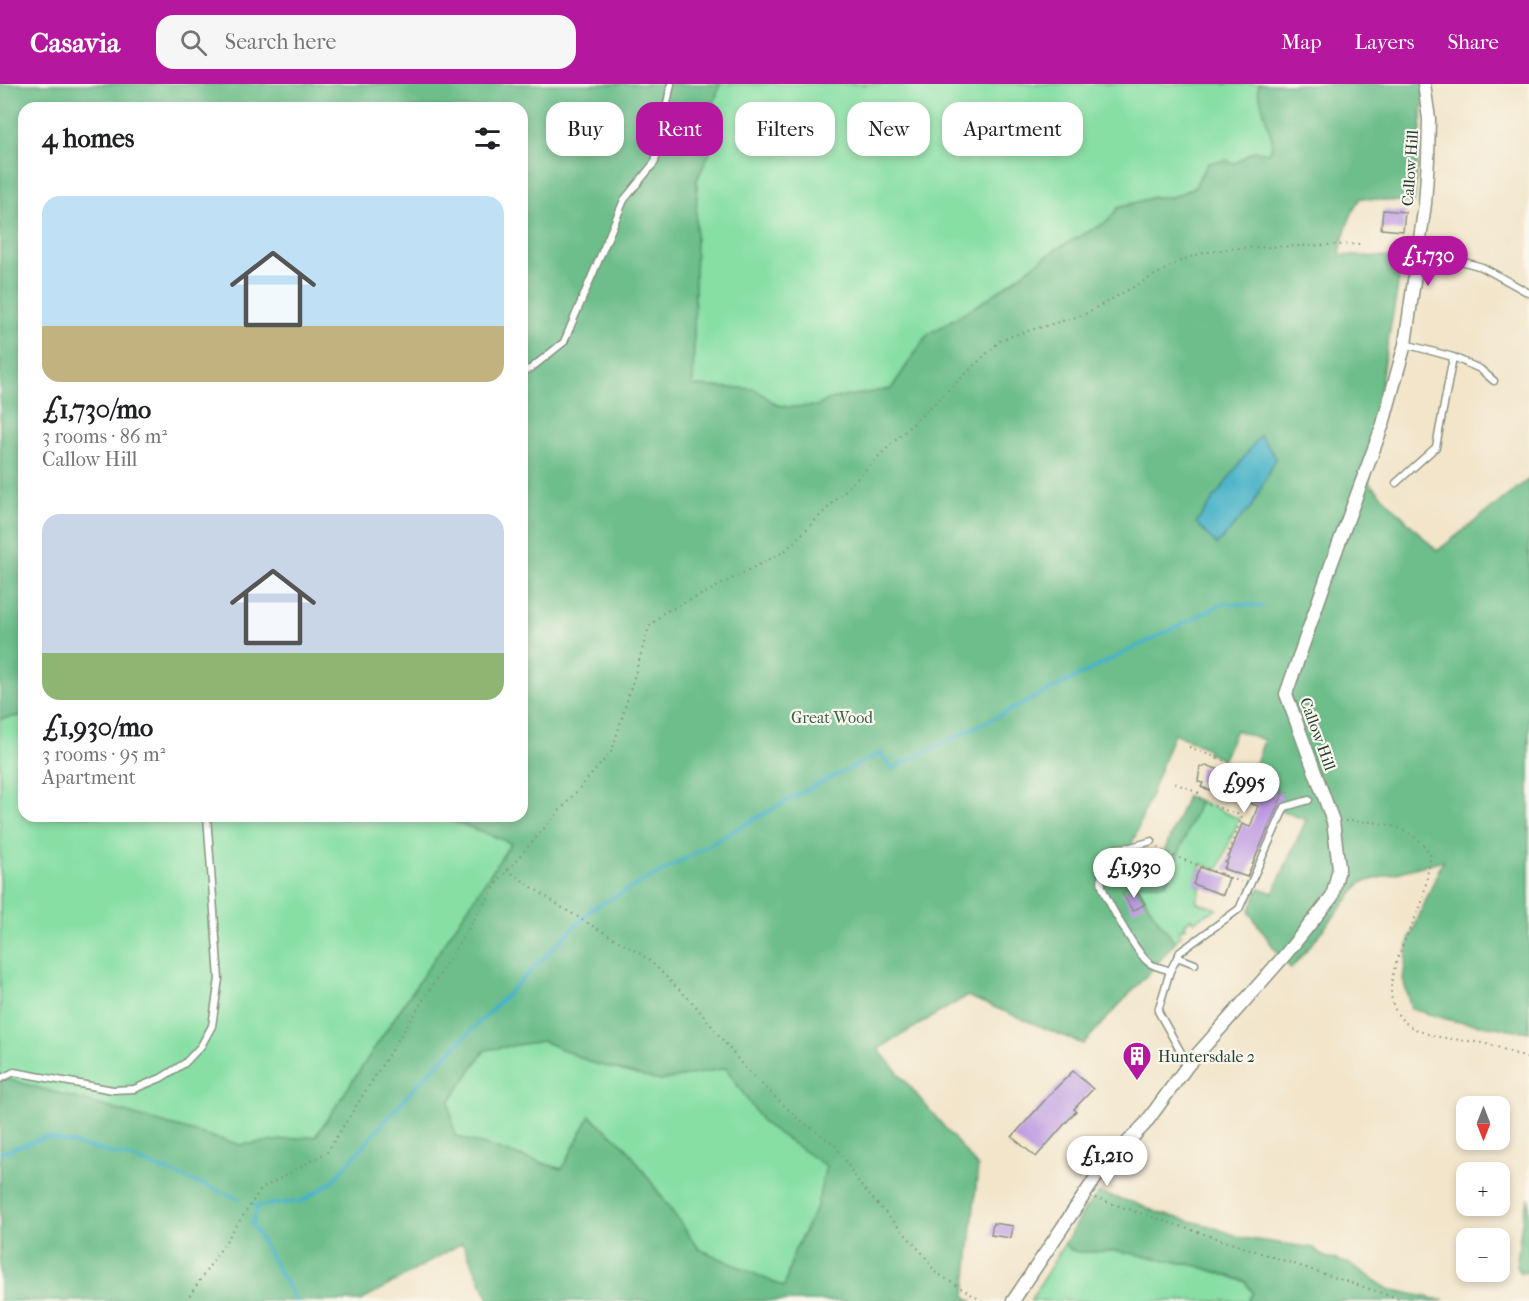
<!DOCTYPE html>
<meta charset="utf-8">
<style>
:root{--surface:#fff;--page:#f6f6f6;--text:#202124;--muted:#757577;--accent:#b5179e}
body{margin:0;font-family:"IM FELL French Canon",serif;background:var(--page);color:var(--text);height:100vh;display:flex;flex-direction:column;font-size:22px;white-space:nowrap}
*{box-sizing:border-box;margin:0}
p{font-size:20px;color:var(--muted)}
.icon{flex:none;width:33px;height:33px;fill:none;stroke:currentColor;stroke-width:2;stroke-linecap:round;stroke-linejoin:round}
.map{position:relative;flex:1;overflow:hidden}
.sheet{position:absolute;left:18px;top:18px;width:510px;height:720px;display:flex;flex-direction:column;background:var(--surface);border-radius:18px;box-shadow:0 3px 9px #0003}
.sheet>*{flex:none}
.banner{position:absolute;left:546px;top:18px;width:570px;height:54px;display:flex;gap:12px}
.needle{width:39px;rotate:180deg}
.fabs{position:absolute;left:1456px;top:1012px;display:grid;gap:12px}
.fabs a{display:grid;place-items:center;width:54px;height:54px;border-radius:12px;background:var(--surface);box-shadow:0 3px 9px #0003;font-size:30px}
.price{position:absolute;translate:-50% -51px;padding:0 14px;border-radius:21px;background:#fff;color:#222;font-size:20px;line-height:39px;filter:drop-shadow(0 2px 3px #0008)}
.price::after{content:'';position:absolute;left:50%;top:36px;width:18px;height:14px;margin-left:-9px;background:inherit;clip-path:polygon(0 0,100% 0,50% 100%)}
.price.current{background:var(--accent);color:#fff}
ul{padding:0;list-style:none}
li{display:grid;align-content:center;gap:12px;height:318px;padding:0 24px}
li span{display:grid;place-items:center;height:186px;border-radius:18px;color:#555}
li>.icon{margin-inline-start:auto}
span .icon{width:108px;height:108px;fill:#fffc;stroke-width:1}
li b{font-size:26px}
h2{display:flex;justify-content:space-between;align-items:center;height:72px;padding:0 24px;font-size:26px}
.pill{padding:0 21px;border-radius:18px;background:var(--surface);box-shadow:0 3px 9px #0003;font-size:21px;line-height:54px}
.pill.current{background:var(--accent);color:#fff}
header{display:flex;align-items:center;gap:36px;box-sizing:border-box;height:84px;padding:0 30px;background:var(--accent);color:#fff}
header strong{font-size:28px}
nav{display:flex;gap:33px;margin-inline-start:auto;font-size:21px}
.search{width:420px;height:54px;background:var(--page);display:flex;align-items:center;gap:15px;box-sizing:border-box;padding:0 21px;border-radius:18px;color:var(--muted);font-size:22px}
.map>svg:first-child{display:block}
.green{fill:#87dfa4;stroke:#538e6c;stroke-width:1.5}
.forest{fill:#6dbe8a;stroke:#467e5f;stroke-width:1.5;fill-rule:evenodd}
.water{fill:#49b3c7;stroke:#34787e;stroke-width:1.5}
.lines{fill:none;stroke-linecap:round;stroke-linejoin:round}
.stream{stroke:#49b3c7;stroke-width:4}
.building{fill:#bb98e0}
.service-casing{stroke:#88917f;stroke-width:9}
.minor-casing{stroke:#88917f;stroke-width:15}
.path{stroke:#88917f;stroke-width:2;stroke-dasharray:1.5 4.5;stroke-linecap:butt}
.service{stroke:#fff;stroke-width:6}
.minor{stroke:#fff;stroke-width:12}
.labels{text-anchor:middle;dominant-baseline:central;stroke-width:4.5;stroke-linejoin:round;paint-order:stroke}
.street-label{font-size:16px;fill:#1f3d34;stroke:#fbf7ec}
.park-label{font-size:16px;fill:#345d4a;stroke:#fbf7ec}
.poi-label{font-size:16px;fill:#1f3d34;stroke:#fbf7ec;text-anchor:start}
</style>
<header>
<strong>Casavia</strong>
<div class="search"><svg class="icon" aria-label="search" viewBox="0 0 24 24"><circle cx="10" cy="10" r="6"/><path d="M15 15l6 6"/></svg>Search here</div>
<nav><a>Map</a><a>Layers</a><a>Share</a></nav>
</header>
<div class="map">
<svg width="1529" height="1217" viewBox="0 0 1529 1217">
<rect width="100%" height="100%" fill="#fbf7ec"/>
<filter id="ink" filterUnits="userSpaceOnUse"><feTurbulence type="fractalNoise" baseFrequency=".0167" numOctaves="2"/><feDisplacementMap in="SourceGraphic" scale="12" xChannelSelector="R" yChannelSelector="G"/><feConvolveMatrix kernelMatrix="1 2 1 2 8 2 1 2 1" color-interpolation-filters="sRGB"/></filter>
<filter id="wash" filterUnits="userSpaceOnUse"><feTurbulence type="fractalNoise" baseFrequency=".008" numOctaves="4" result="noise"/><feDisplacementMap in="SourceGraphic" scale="24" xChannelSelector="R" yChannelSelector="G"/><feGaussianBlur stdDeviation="1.35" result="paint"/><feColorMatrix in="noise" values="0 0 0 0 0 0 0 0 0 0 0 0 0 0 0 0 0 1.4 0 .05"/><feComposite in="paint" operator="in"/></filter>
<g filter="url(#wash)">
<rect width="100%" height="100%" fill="#f2e5ca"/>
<!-- green -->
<g class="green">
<polygon points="720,0 1259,0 1258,7 1272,55 1271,66 1266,69 1254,67 1234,80 1202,88 1194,104 1172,113 1154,113 1118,124 1107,138 1058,164 989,214 927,251 891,305 830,315 817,323 789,323 777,321 754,305 693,302 697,96 719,48 711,29"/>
<polygon points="24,631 24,732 440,732 512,758 316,1052 241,1061 0,993 0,635"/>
<polygon points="1200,717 1239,735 1218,786 1201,780 1194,800 1201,803 1196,818 1217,825 1194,837 1191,834 1185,840 1186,843 1179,846 1181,851 1175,858 1154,831 1135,799 1166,800"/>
<polygon points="543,957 593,979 660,997 726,984 763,1039 826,1082 817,1122 794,1168 784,1204 699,1165 626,1063 590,1032 562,1085 455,1052 449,1018 485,966"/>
<polygon points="1065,1159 1069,1165 1078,1168 1119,1167 1198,1182 1245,1198 1253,1209 1247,1217 1030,1217"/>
</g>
<!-- forest -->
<g class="forest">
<path d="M 0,0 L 720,0 L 711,29 L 719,48 L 697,96 L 693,302 L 755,305 L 777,321 L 789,323 L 817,322 L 830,315 L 891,305 L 927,251 L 989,214 L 1058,164 L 1107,138 L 1118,124 L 1154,113 L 1172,113 L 1194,104 L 1208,79 L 1226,76 L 1234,80 L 1254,67 L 1266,69 L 1271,67 L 1272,55 L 1258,7 L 1259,0 L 1425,0 L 1414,119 L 1360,114 C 1349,132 1343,150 1340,171 L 1403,174 L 1383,285 L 1369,399 L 1437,467 L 1529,395 L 1529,948 L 1454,937 L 1411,925 L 1403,895 L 1409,856 L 1443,776 L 1361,799 L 1291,885 L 1274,864 L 1249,828 L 1259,804 L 1273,809 L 1306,736 L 1276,725 L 1282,710 L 1253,692 L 1254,685 L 1264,656 L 1236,646 L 1223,675 L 1207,669 L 1208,665 L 1174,649 L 1131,763 L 1161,775 L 1187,712 L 1200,717 L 1166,800 L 1136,800 L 1154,830 L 1175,858 L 1157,880 L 1083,960 L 967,912 L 878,965 L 978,1083 L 965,1212 L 973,1217 L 490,1217 L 462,1159 L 361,1217 L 0,1217 L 0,993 L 241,1061 L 316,1052 L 511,759 L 440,732 L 522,732 L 522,24 L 24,24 L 24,631 L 0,635 ZM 543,957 L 593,979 L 660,997 L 726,984 L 763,1039 L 826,1082 L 817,1122 L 794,1168 L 784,1203 L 699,1165 L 626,1063 L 590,1032 L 562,1085 L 455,1052 L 449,1018 L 485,966 Z"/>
<polygon points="1099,1109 1135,1119 1159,1129 1210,1142 1243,1154 1314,1164 1323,1172 1350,1180 1388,1205 1445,1217 1247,1217 1253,1209 1245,1197 1198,1182 1119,1167 1078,1168 1069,1165 1065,1159 1085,1125"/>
<polygon points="1529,1114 1529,1188 1521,1189 1516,1182 1523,1131"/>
</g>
<!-- water -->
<polygon class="water" points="1260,351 1276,374 1252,422 1217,461 1196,439"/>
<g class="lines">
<!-- stream -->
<g class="stream">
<polyline points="0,1069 46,1053 132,1074 240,1115"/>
<polyline points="253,1120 258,1122 302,1117 332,1098 413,1005 593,824 654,792 806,706 881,669 892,685 1224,519 1262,522"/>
<polyline points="258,1122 252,1140 296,1217"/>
</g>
</g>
<g id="blocks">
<!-- building -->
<g class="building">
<polygon points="1383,126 1405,128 1403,147 1381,145"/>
<polygon points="1206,681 1283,710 1247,793 1224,785 1242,740 1250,743 1258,722 1201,703 1203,699 1198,698 1200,683 1204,683"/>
<polygon points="1200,783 1229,794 1223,811 1193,800"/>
<polygon points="1134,802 1145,820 1133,827 1122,809"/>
<polygon points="1073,987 1093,1005 1074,1025 1076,1027 1036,1073 1012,1053 1053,1007"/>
<polygon points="993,1139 1013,1142 1011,1154 991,1151"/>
</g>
</g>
</g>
<g filter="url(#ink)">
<use href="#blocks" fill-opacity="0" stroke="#88917f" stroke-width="1.5"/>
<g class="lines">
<!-- service casing -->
<g class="service-casing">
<g id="service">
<polyline points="1419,165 1482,183 1529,209"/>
<polyline points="1453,273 1480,285 1494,297"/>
<polyline points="522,287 530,285 564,258 624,116 655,78 671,0"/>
<polyline points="1396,399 1436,363 1453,273 1405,260"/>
<path d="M 1152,757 L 1131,763 L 1116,764 C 1106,774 1099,788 1102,802 C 1106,816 1137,869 1148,878 C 1153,883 1164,884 1170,887"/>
<polyline points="1177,873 1195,880"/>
<polyline points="1188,981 1158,927 1170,887 1180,868 1239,825 1285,723 1309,716"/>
<polyline points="0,995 14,988 113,1006 134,1005 161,994 185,979 201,962 212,942 219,895 207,732"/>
</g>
</g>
<!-- minor casing -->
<g class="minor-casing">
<polyline id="minor" points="1013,1217 1101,1086 1145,1040 1188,981 1285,871 1332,813 1339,784 1333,737 1286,610 1332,478 1383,340 1405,260 1425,120 1428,75 1429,35 1424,0"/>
</g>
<!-- path -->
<g class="path">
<polyline points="1189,663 1233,680 1231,686 1289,708 1288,713"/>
<polyline points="1175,699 1198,709 1200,717 1242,732 1221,790"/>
<polyline points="1198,709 1203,703"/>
<path d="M 1345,737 C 1379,737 1413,740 1431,772 C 1428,784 1425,810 1421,821 C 1405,859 1362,925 1422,948 C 1443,956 1464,955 1486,960 C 1500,963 1515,970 1529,975"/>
<polyline points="1158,763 1164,768 1241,798"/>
<polyline points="507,786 561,823 647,874 695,921 744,983 796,1033 835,1061 862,1103 924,1171 935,1188 982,1217"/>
<polyline points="1095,1114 1406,1217"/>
<polyline points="186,1217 261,1105 327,1068 499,796 612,667 649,543 663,529 707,508 785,467 879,372 1000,257 1014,251 1083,231 1182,176 1202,169 1236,164 1361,160"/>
</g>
<!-- service -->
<use href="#service" class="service"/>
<!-- minor -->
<use href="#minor" class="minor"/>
</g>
</g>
<!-- icons -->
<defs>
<g id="building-pin" transform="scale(1.5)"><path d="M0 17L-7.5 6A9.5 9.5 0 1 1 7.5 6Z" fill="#b5179e" stroke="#fbf7ec"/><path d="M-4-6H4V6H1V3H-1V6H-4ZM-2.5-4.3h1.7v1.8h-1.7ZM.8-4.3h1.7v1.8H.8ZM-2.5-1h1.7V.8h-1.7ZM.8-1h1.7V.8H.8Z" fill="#fff"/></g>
</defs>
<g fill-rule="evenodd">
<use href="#building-pin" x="1137" y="972"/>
</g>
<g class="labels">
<!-- street labels -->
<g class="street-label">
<text transform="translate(1410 84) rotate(-86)">Callow Hill</text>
<text transform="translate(1318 650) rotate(70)">Callow Hill</text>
</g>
<!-- park labels -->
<g class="park-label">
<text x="832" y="633">Great Wood</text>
</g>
<!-- poi labels -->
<g class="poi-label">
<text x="1158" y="972">Huntersdale 2</text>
</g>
</g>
</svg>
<div class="fabs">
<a><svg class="needle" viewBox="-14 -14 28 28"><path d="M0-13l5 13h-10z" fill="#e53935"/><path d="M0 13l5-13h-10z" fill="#757577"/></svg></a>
<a>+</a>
<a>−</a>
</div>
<b class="price current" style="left:1428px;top:203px">£1,730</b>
<b class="price" style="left:1244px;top:730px">£995</b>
<b class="price" style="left:1134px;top:815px">£1,930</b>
<b class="price" style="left:1107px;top:1103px">£1,210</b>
<div class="banner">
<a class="pill">Buy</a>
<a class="pill current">Rent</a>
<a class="pill">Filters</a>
<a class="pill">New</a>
<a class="pill">Apartment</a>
</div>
<section class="sheet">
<h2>4 homes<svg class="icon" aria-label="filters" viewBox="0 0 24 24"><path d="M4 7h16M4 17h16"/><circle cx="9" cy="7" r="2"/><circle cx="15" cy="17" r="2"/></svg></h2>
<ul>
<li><span style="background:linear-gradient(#bfe0f5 70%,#c2b280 0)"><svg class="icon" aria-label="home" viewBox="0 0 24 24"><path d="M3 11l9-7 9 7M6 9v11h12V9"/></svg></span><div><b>£1,730/mo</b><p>3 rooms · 86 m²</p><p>Callow Hill</p></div></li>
<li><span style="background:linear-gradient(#c9d6e8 75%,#8fb573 0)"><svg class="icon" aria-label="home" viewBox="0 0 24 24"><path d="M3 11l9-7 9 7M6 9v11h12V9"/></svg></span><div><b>£1,930/mo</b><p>3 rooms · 95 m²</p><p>Apartment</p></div></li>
</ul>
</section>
</div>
